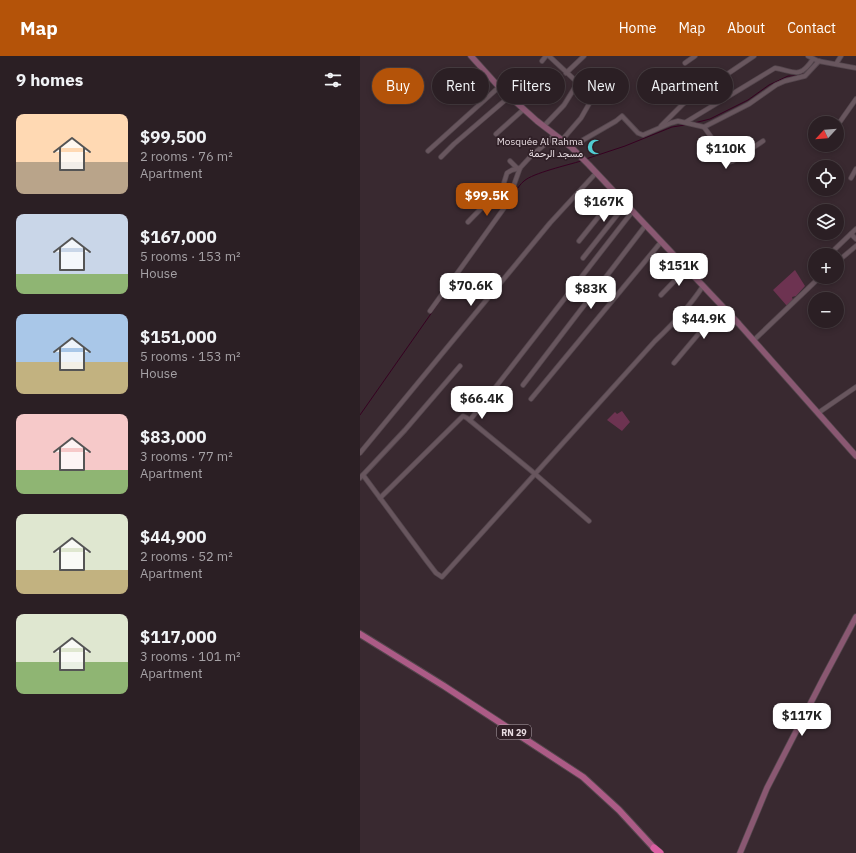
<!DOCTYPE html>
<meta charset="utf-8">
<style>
:root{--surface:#2b1f24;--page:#372c31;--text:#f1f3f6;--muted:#a6a2a6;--line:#473d41;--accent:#b45309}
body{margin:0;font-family:"IBM Plex Sans",Vazirmatn,sans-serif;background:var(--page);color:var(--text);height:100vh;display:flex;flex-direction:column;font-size:15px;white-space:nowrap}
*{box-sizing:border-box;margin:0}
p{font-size:13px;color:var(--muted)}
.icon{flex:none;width:22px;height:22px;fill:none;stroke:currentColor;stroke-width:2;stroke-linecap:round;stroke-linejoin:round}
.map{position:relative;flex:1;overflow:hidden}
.details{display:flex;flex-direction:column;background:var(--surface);width:360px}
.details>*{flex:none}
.hud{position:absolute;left:12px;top:12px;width:380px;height:36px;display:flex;gap:8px}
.needle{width:26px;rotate:244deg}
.controls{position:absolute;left:448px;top:60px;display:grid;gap:8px}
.controls a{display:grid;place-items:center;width:36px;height:36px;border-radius:50%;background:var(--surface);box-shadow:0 2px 6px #0003,0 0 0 1px var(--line);font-size:20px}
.price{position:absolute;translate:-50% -34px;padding:0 9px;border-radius:8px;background:#fff;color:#222;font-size:13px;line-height:26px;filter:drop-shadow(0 1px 2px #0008)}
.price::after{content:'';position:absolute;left:50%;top:24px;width:12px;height:9px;margin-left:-6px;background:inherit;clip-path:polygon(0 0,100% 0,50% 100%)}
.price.selected{background:var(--accent);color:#fff}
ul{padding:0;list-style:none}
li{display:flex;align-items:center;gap:12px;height:100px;padding:0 16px}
li span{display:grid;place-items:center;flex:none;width:112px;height:80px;border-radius:8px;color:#555}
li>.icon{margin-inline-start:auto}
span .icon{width:48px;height:48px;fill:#fffc;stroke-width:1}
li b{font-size:17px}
h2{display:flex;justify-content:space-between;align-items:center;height:48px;padding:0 16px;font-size:17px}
.pill{padding:0 14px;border-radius:18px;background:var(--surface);box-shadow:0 2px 6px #0003,0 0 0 1px var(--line);font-size:14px;line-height:36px}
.pill.selected{background:var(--accent);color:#fff}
header{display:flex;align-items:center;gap:24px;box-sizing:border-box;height:56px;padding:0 20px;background:var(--accent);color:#fff}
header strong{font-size:19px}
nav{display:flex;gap:22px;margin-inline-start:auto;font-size:14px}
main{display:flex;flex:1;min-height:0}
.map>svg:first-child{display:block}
.green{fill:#6d3351}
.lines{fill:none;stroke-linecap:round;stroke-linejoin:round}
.stream{stroke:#360021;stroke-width:1}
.street-casing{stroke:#54464d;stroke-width:5.5}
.secondary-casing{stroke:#54464d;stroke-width:7}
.primary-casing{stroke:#54464d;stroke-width:8}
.highway-casing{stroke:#54464d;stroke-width:8}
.street{stroke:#68565e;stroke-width:4}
.secondary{stroke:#8a5872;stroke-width:5.5}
.primary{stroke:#ac5b86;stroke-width:6}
.highway{stroke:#da5ea1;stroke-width:7}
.labels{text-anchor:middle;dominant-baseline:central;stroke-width:3.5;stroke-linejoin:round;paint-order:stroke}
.shield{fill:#2f1f26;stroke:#b0a4aa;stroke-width:1}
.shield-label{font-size:9px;font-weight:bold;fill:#e8dde2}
.poi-label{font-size:10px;fill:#e8dde2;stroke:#2f1f26;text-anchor:end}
</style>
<header>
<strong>Map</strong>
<nav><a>Home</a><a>Map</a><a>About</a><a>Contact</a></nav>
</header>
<main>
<section class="details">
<h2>9 homes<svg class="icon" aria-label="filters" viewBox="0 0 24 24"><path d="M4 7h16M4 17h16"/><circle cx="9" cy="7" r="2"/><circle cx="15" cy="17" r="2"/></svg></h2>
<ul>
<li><span style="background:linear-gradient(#ffd9b3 60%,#b9a48a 0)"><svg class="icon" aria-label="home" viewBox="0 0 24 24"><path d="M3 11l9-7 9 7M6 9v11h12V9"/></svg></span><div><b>$99,500</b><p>2 rooms · 76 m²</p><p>Apartment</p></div></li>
<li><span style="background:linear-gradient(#c9d6e8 75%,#8fb573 0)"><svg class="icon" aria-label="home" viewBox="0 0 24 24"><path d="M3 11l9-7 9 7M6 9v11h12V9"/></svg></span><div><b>$167,000</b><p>5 rooms · 153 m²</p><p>House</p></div></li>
<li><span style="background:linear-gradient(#a9c7e8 60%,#c2b280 0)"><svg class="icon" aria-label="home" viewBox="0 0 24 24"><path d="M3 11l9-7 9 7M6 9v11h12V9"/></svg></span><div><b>$151,000</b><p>5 rooms · 153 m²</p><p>House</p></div></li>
<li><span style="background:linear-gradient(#f6c9c9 70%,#8fb573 0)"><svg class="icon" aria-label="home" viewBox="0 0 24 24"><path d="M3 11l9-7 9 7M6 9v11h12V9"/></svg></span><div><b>$83,000</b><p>3 rooms · 77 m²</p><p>Apartment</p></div></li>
<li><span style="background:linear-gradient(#dfe7d0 70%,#c2b280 0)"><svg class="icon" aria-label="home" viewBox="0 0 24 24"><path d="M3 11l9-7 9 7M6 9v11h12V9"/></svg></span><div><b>$44,900</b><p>2 rooms · 52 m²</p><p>Apartment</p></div></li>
<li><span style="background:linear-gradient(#dfe7d0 60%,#8fb573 0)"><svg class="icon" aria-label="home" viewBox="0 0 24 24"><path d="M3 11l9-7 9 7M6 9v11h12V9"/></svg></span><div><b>$117,000</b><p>3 rooms · 101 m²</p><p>Apartment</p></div></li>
</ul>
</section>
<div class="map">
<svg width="496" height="797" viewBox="0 0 496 797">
<rect width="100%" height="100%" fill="#392930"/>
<!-- green -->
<g class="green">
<polygon points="435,214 445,230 436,240 432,241 433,244 427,250 413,234"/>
<polygon points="262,355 270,366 262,375 247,364 255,356 257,358"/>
</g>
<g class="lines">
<!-- stream -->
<g class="stream">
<polyline points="334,67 350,63 388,44 409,29 428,20 436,20 443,17 445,15"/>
<polyline points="226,103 265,90 312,71 325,69"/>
<path d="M 150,146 C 154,139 157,131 164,125 C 173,117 208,109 221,105"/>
<polyline points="0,359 89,232"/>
</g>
<!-- street casing -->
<g class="street-casing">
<g id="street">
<polyline points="448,0 458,5 496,12"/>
<polyline points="182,5 186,0"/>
<polyline points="325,7 335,0"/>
<polyline points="476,8 481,0"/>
<polyline points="206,17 224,0"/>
<path d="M 326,66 L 415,12 C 434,15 439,24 453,3"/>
<polyline points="184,70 204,49 217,28 217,26 189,0"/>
<polyline points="301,70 323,48 394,0"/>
<polyline points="477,70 496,43"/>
<polyline points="344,71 369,106 373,105 403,85"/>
<polyline points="136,78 164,53"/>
<polyline points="202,84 221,62 233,41"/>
<polyline points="463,90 464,89"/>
<polyline points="211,91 256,65 262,60 278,77 283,79 311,67 318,65 344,71 389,48 416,29 425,25 445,20 459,5"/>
<polyline points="68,95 139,31"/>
<polyline points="81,101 94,88 150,40"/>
<polyline points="150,105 157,112"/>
<polyline points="491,122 496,113"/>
<polyline points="108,166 143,130 147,117 152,114 160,112"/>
<polyline points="491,178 496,183"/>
<polyline points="219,185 256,139"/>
<polyline points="474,199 475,193 496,173"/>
<polyline points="223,202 265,149"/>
<polyline points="477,206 496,190"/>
<polyline points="301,239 326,213"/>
<polyline points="70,255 147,148 160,112 171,100 189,85 194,78"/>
<polyline points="394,284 460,221"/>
<polyline points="314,307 362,250"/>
<polyline points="163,329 285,170"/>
<polyline points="171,343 301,186"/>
<polyline points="458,357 496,331"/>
<polyline points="110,364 272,156"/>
<polyline points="0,397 190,167 236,117"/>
<path d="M 3,419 L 66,504 L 76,517 L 82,521 L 295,285 C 313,268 330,250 343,230"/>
<polyline points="0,422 45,374 100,310"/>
<polyline points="20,442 103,360 107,362 174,417 229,465"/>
</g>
</g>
<!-- secondary casing -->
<g class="secondary-casing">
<g id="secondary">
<polyline points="111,0 139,31 177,65 211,91 229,109 379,268 496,400"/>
<polyline points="380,797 407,732 463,623 496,561"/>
</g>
</g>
<!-- primary casing -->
<g class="primary-casing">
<polyline id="primary" points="0,578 84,630 223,721 259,754 294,792"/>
</g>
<!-- highway casing -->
<g class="highway-casing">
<polyline id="highway" points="294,792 300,797"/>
</g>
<!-- street -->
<use href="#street" class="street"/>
<!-- secondary -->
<use href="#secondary" class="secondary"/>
<!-- primary -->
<use href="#primary" class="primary"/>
<!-- highway -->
<use href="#highway" class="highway"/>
</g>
<!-- icons -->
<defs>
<g id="mosque-bare" transform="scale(1.2)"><path d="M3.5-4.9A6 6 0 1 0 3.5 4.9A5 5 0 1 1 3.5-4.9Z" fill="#51ccd2" stroke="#2f1f26" stroke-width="2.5" paint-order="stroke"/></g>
</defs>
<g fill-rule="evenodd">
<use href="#mosque-bare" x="235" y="91"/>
</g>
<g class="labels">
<!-- shield labels -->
<rect class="shield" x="137" y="669" width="34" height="14" rx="3"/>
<g class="shield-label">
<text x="154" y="676">RN 29</text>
</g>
<!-- poi labels -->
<g class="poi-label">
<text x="223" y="85">Mosquée Al Rahma<tspan x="223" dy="12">مسجد الرحمة</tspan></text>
</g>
</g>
</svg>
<div class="controls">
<a><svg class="needle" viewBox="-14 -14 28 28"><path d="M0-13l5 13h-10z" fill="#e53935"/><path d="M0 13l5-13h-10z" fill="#a6a2a6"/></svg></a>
<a><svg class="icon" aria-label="locate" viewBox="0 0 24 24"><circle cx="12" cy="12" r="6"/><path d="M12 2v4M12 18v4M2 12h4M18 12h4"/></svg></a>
<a><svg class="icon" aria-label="layers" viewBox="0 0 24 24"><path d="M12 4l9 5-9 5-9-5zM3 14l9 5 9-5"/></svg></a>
<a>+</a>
<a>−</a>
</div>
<b class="price" style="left:366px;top:114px">$110K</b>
<b class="price selected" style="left:127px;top:161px">$99.5K</b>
<b class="price" style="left:244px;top:167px">$167K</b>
<b class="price" style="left:319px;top:231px">$151K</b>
<b class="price" style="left:111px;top:251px">$70.6K</b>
<b class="price" style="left:231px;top:254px">$83K</b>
<b class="price" style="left:344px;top:284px">$44.9K</b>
<b class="price" style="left:122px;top:364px">$66.4K</b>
<b class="price" style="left:442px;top:681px">$117K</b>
<div class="hud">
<a class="pill selected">Buy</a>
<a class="pill">Rent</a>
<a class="pill">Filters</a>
<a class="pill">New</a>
<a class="pill">Apartment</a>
</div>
</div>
</main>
